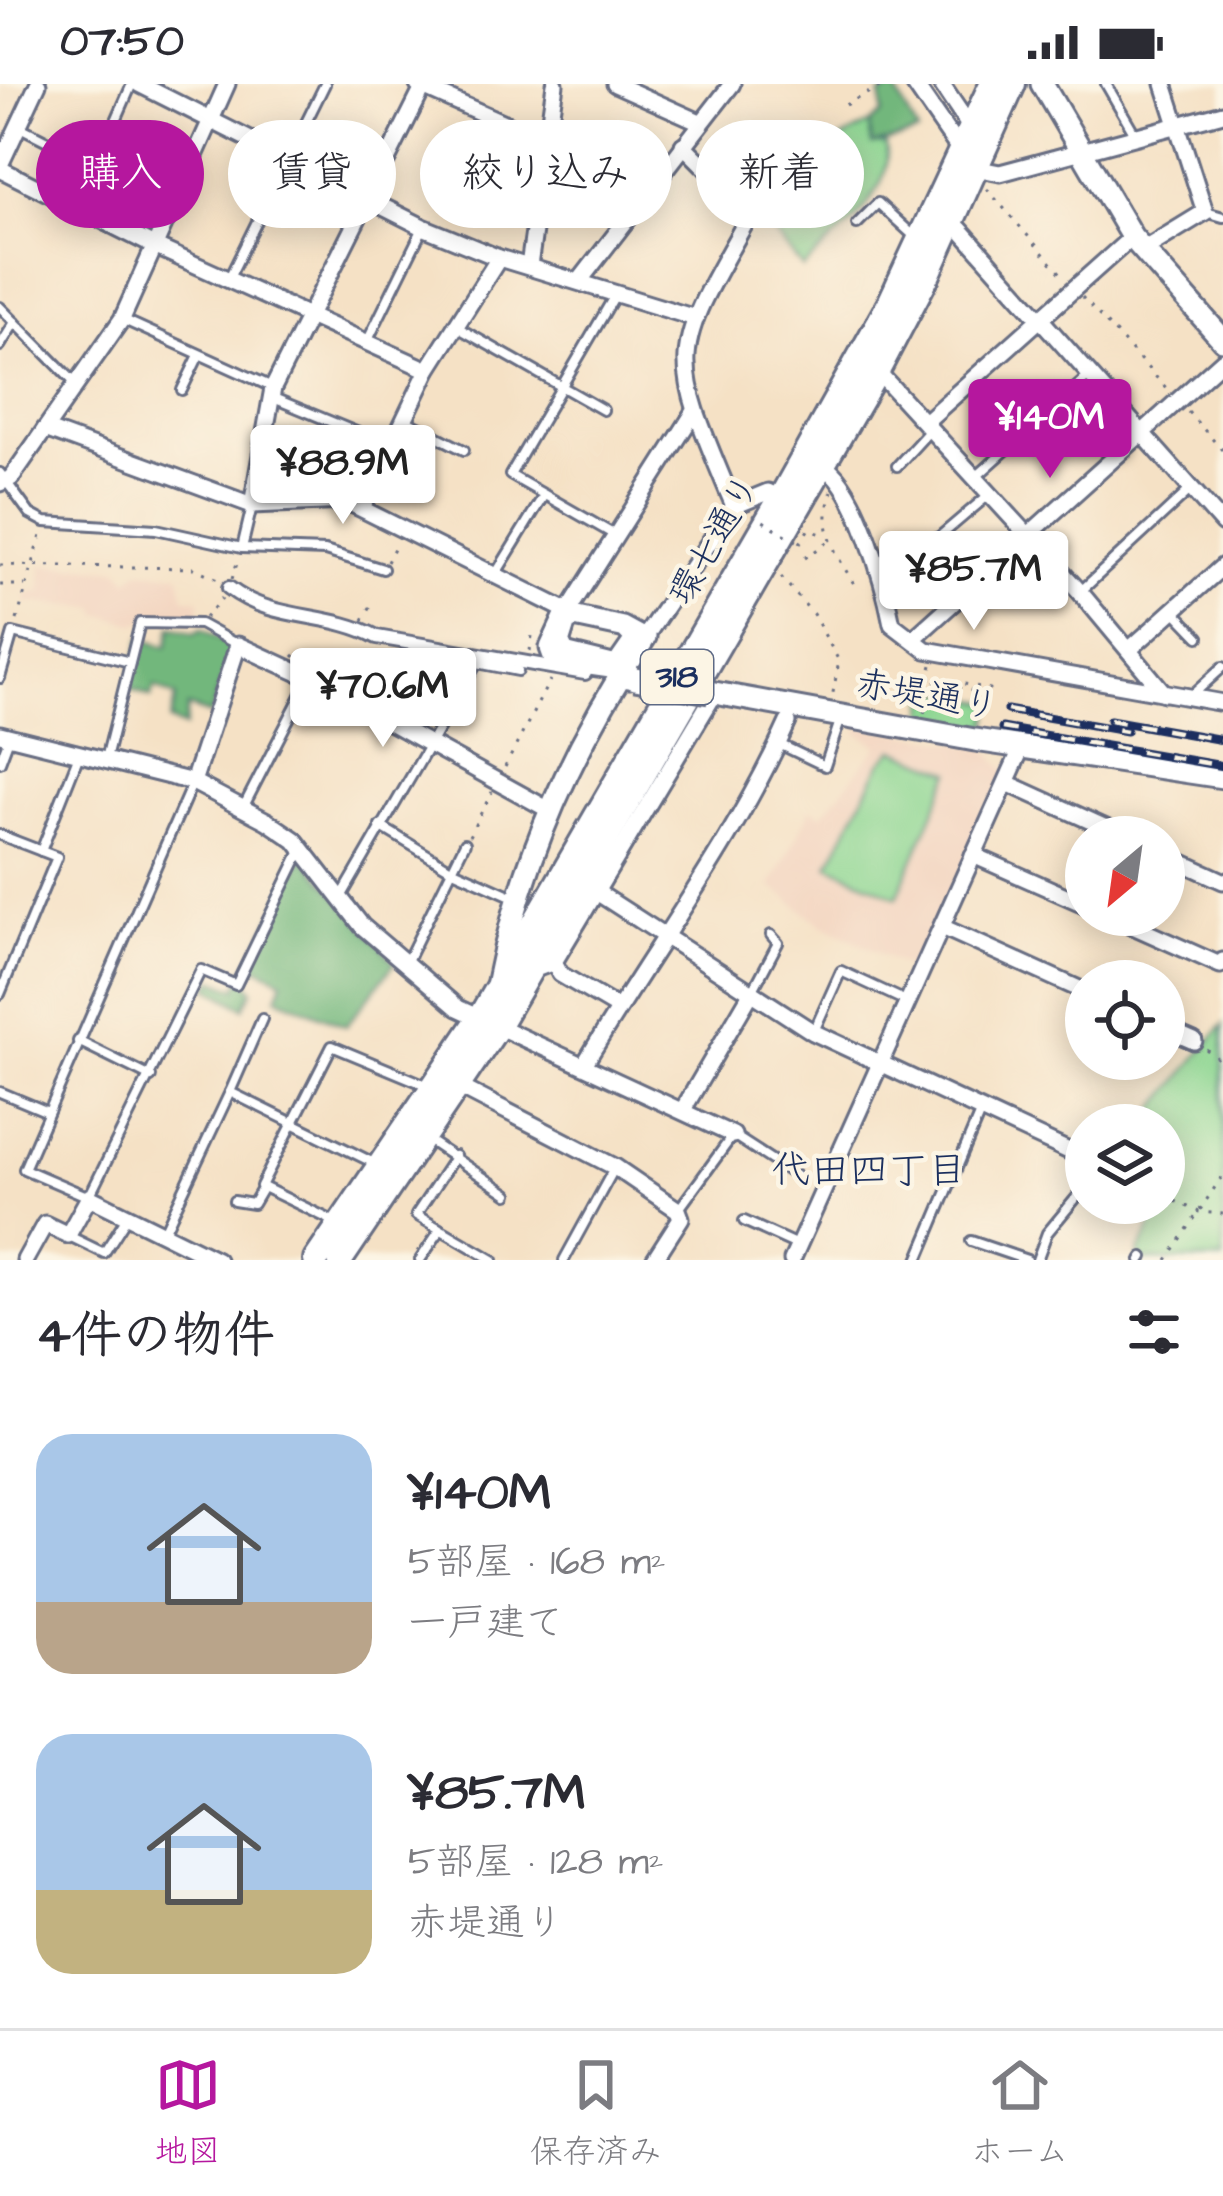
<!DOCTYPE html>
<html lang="ja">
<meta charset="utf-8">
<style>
:root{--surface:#fff;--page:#f7f7f7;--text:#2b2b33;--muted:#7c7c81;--line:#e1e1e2;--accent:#b5179e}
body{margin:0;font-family:"Architects Daughter","Klee One",sans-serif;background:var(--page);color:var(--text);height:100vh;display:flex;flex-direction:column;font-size:45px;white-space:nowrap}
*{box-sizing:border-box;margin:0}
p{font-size:39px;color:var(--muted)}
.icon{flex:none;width:66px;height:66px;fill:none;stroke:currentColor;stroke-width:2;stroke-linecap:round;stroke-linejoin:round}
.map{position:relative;height:1176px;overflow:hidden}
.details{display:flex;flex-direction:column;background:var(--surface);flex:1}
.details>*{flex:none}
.guide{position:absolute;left:36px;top:36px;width:1152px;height:108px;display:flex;gap:24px}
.needle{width:78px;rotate:209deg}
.fabs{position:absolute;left:1065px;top:732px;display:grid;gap:24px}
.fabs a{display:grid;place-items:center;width:120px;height:120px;border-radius:50%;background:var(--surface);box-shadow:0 6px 30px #0003;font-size:60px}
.price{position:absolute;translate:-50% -102px;padding:0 27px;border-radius:12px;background:#fff;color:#222;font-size:39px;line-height:78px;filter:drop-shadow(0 3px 6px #0008)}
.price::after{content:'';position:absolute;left:50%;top:72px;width:36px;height:27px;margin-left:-18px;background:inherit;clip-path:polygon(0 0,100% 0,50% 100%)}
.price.active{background:var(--accent);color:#fff}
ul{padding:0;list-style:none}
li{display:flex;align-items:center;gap:36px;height:300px;padding:0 36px}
li span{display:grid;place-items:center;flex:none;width:336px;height:240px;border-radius:36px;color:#555}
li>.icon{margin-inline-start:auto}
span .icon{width:144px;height:144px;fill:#fffc;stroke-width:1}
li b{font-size:51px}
h2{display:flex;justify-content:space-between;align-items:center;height:144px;padding:0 36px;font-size:51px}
.chip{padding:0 42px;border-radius:54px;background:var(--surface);box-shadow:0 6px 30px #0003;font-size:42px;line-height:108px}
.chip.active{background:var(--accent);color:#fff}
.status{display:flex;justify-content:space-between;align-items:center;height:84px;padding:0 60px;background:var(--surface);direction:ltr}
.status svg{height:33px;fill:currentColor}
.tab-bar{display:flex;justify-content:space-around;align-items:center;height:168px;border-top:3px solid var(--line);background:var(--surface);font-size:33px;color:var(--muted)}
.tab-bar a{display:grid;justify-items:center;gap:6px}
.tab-bar .active{color:var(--accent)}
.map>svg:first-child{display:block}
.built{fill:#f3d4bf}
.green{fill:#8dd692;stroke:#548278;stroke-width:3}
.forest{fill:#72b77c;stroke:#46736d;stroke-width:3}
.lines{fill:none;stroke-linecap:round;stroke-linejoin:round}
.service-casing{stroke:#676d82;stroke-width:14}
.pedestrian-casing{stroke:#676d82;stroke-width:18}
.minor-casing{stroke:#676d82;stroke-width:21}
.tertiary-casing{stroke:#676d82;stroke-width:27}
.primary-casing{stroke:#676d82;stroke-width:30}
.path{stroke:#676d82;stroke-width:3;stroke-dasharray:3 9;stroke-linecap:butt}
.service{stroke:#fff;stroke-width:8}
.pedestrian{stroke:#fff;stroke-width:12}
.minor{stroke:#fff;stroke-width:15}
.tertiary{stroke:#fff;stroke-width:21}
.primary{stroke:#fff;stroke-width:24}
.rail-casing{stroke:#1b2f5e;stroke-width:9}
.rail{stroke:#fcf5e5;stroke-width:4.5;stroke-dasharray:14;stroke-linecap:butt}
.tertiary-bridge-casing{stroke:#676d82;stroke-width:27;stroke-linecap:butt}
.path-bridge{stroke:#676d82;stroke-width:3;stroke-dasharray:3 9;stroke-linecap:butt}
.tertiary-bridge{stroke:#fff;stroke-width:21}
.labels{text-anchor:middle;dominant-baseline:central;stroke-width:9;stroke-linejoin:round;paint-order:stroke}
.shield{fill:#fcf5e5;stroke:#5e6a86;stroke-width:3}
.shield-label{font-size:33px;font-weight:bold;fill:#1b2f5e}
.street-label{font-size:36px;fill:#1b2f5e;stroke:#fcf5e5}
.neighbourhood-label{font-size:39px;fill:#1b2f5e;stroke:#fcf5e5}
</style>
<div class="status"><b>07:50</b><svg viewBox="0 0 49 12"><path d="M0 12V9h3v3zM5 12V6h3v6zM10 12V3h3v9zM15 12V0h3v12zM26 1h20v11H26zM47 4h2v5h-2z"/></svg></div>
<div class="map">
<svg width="1223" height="1176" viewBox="0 0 1223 1176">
<rect width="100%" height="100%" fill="#fcf5e5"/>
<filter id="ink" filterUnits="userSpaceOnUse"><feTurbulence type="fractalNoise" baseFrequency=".00833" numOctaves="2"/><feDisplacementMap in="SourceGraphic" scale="24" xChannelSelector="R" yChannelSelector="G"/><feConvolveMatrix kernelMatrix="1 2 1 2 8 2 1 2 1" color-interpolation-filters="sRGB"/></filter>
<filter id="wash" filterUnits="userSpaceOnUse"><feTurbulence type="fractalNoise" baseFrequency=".004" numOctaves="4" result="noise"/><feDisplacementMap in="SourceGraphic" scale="48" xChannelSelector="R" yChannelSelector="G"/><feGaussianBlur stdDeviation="2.7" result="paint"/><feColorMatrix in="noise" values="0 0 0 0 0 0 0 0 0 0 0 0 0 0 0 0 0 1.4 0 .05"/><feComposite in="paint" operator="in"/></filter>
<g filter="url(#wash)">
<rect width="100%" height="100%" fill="#f5e1c5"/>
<!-- built -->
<g class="built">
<polygon points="42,481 119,485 129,496 139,487 180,490 184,514 200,516 199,530 155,531 136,540 98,530 98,524 25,518 29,509 41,508"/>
<polygon points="861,642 985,664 1007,689 917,888 821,840 771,802 811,725 822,731 878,662 857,648"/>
</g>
<!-- green -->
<g class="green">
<path d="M 869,40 L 872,60 L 886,60 C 895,112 836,151 803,184 L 742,110 Z"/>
<polygon points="928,607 992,619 987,648 924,638"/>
<polygon points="894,665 951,688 897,813 829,781 881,679"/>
<polygon points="1223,941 1223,1176 1142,1176 1138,1170 1161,1124 1152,1119 1164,1119 1164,1041 1142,1041"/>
</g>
<!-- forest -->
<g class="forest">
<polygon points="895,4 918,49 872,61 869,40 882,30 881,11"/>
<polygon points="172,542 195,549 202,545 233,562 211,631 188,623 185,643 170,637 176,613 155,603 151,613 128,604 141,555 167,563"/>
<polygon points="303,772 395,879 346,942 277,913 283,896 256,883 246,896 253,906 244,924 208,903 214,895 236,905"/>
</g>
</g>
<g filter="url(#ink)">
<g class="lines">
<!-- service casing -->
<g class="service-casing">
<g id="service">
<polyline points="1106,0 1135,50"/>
<polyline points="18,42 96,82"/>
<polyline points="478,117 537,138"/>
<polyline points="78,123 132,0"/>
<polyline points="1206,128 1223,133"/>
<polyline points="857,140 878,119 914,152"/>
<polyline points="229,194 325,0"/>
<polyline points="0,223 75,299"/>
<polyline points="122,235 272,303"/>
<polyline points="457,243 603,326"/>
<polyline points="368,256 422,146"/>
<polyline points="0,262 15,238"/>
<polyline points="182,306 199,271"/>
<polyline points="271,313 390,362"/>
<polyline points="405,336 464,366"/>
<polyline points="897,382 931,345"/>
<polyline points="0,389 30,430 45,438 156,445 242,464 325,467 383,485"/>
<polyline points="976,393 1090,291"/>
<polyline points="613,450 510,391 615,211"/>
<polyline points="242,464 252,422"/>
<polyline points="495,491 544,411"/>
<polyline points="882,491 919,470 991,409"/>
<polyline points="1081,507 1191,405"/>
<polyline points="1175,528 1199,553"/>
<polyline points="431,570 518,587"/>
<polyline points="0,594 13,549 130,578"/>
<polyline points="1191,612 1223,583"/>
<polyline points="779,660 825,682 840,637"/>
<polyline points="106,675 140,539 200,540 236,560"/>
<polyline points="0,678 9,654"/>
<polyline points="192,700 24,1085 89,1113 201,886 236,901 301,767"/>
<polyline points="244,722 310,594"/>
<polyline points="380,742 451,785 516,814"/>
<polyline points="0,751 57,773 0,910"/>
<polyline points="41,767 79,671"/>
<polyline points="340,815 477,579"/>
<polyline points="405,881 465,759"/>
<polyline points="751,910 778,859 771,851"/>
<polyline points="814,947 841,887 908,918"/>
<polyline points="78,957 151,993"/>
<polyline points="0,1008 48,1028"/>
<polyline points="230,1008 262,935"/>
<polyline points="425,1054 508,1110"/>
<polyline points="455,1072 416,1131 493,1176"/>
<polyline points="234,1117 253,1120 263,1103"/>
<polyline points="679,1125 733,1051 796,1092"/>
<polyline points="333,1137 261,1102 332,962 426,1001"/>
<polyline points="744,1137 797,1161"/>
<polyline points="164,1148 230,1008 374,1079"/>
<polyline points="69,1152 104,1169 127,1133"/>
<polyline points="971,1157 1027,1176"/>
<polyline points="420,1176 440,1146"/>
<polyline points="564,1176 615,1083"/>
<polyline points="918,1176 980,1029"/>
<polyline points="1037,1176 1047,1149 1086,1102"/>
<polyline points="1141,1176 1143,1173"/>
</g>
</g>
<!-- pedestrian casing -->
<g class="pedestrian-casing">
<g id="pedestrian">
<path d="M 229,504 C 273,538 329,527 377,553 L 585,589"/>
<polygon points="576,537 623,547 631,555 615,578 567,566 563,558 569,539"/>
</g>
</g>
<!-- minor casing -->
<g class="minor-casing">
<g id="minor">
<polyline points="139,0 423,143 499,174 692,233"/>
<polyline points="615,0 700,38"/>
<polyline points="914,0 961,68"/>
<polyline points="941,0 972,46"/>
<polyline points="418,1 649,103"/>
<path d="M 683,61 L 751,129 C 668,275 669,267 734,422"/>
<polyline points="0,81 38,0"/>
<polyline points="975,84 1000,89 1223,29"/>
<polyline points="0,85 154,162 428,286"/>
<polyline points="949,140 960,145 1223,440"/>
<polyline points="1143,166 1205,128 1164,0"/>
<polyline points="529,182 555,0"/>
<polyline points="581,195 732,0"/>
<polyline points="877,287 1080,508 1164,609"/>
<polyline points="926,337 1132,153"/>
<polyline points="45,345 252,421 346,417 573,530 623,541 645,553 734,422 768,408 781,414"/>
<path d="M 822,381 C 857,399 885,503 892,540 L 926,566 L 1223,619"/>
<polyline points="0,399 11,394 122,235 227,0"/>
<polyline points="252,421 273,304 425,0"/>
<polyline points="362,424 428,286 499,174"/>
<polyline points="568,527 695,327"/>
<polyline points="913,555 1223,276"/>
<polyline points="1130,565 1223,482"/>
<polyline points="0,650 193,698 267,737 295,756 362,842 458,924 733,1051"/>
<polyline points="193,698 238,561 310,594 551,727"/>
<polyline points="1007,699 1126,753"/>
<polyline points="1164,770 1223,797"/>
<polyline points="973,771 1086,821"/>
<polyline points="595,807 813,948 1086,1075"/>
<polyline points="1108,831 1220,881 1223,877"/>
<polyline points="942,843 1086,908"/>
<polyline points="554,878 560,890 618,924"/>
<polyline points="530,887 554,878 715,609"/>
<polyline points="1164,944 1194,957"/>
<path d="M 584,981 C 652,866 733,760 788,638"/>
<polyline points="458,1002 615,1083 678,1126 681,1134 654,1176"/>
<polyline points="684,1024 750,911"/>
<polyline points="25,1176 45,1140 68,1151 89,1113 217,1176"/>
<polyline points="792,1176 1022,663"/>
</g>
</g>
<!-- tertiary casing -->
<g class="tertiary-casing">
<g id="tertiary">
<polyline points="1042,0 1132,153 1223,256"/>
<polyline points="568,527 551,564 555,575 611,583 629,593"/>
<polyline points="709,608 975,656 1223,693"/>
<path d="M 498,897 C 522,773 576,657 645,553"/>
</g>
</g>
<!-- primary casing -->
<g class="primary-casing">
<g id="primary">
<polyline points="316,1176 478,937 781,414 890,219 992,0"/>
<polyline points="340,1176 495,946 877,287 927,192 1013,0"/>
</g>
</g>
<!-- path -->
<g class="path">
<polyline points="845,21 885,0"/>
<polyline points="987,105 1064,193"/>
<polyline points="1082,213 1169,307"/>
<polyline points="1188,328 1223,367"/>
<path d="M 832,407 C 817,447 838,472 857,505"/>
<polyline points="800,459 808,446 826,451"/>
<polyline points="805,474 828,458"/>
<polyline points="387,478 396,460"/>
<polyline points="0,481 194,484 218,495"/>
<polyline points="781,493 813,530 839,577 832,614"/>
<polyline points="232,495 238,476"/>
<polyline points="0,501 25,501"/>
<polyline points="205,534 222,514"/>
<polyline points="17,536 42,448"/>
<polyline points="363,536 373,518"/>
<polyline points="530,567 533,544"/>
<polyline points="293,573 300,566"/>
<polyline points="923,627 930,628 935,599 989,610 990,605 929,593 932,581"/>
<polyline points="923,627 929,595"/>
<polyline points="505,683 550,596"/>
<polyline points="469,752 492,708"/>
<polyline points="1206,965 1223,979"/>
<polyline points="1164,1112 1199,1128 1223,1130"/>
<polyline points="1167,1176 1223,1091"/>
</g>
<!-- service -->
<use href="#service" class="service"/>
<!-- pedestrian -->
<use href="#pedestrian" class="pedestrian"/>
<!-- minor -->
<use href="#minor" class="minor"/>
<!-- tertiary -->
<use href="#tertiary" class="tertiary"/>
<!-- primary -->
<use href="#primary" class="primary"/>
<!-- rail casing -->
<g class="rail-casing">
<g id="rail">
<polyline points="1007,626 1126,647"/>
<polyline points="1110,636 1223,656"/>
<polyline points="1002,644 1223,682"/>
</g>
</g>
<!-- rail -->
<use href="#rail" class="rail"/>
<!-- tertiary-bridge casing -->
<g class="tertiary-bridge-casing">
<polyline id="tertiary-bridge" points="635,595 709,608"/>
</g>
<!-- path-bridge -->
<polyline class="path-bridge" points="753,431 800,459"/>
<!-- tertiary-bridge -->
<use href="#tertiary-bridge" class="tertiary-bridge"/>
</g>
</g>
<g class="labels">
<!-- shield labels -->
<rect class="shield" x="641" y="566" width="72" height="54" rx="9"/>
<g class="shield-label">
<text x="677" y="593">318</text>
</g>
<!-- street labels -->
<g class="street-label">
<text transform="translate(715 456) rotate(-60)">環七通り</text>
<text transform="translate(927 612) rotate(10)">赤堤通り</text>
</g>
<!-- neighbourhood labels -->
<g class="neighbourhood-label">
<text x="869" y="1088">代田四丁目</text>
</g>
</g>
</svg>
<div class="fabs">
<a><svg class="needle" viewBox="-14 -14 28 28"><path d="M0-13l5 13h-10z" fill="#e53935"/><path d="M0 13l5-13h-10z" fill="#7c7c81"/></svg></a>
<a><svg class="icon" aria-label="locate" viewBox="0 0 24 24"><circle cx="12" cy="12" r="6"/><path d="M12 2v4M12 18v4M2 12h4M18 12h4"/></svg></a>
<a><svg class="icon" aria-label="layers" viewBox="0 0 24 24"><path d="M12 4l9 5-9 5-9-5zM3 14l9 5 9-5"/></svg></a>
</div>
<b class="price active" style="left:1050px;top:397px">¥140M</b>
<b class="price" style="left:343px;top:443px">¥88.9M</b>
<b class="price" style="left:974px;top:549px">¥85.7M</b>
<b class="price" style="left:383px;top:666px">¥70.6M</b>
<div class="guide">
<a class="chip active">購入</a>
<a class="chip">賃貸</a>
<a class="chip">絞り込み</a>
<a class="chip">新着</a>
</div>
</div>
<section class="details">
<h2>4件の物件<svg class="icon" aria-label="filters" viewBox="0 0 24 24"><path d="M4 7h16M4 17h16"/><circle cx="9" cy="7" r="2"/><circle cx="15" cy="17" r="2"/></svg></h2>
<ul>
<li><span style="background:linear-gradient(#a9c7e8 70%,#b9a48a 0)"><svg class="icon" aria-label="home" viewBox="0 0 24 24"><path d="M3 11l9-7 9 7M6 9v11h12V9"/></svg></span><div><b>¥140M</b><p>5部屋 · 168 m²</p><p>一戸建て</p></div></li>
<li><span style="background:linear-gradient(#a9c7e8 65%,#c2b280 0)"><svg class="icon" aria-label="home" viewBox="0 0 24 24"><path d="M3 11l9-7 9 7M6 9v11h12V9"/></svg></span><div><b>¥85.7M</b><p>5部屋 · 128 m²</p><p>赤堤通り</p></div></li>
</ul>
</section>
<nav class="tab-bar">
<a class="active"><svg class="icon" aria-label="map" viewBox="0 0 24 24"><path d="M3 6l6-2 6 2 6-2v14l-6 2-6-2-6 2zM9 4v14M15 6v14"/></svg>地図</a>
<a><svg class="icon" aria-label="saved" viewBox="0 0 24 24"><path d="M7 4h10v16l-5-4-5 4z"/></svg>保存済み</a>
<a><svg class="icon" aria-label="home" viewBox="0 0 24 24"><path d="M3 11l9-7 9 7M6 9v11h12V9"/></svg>ホーム</a>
</nav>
